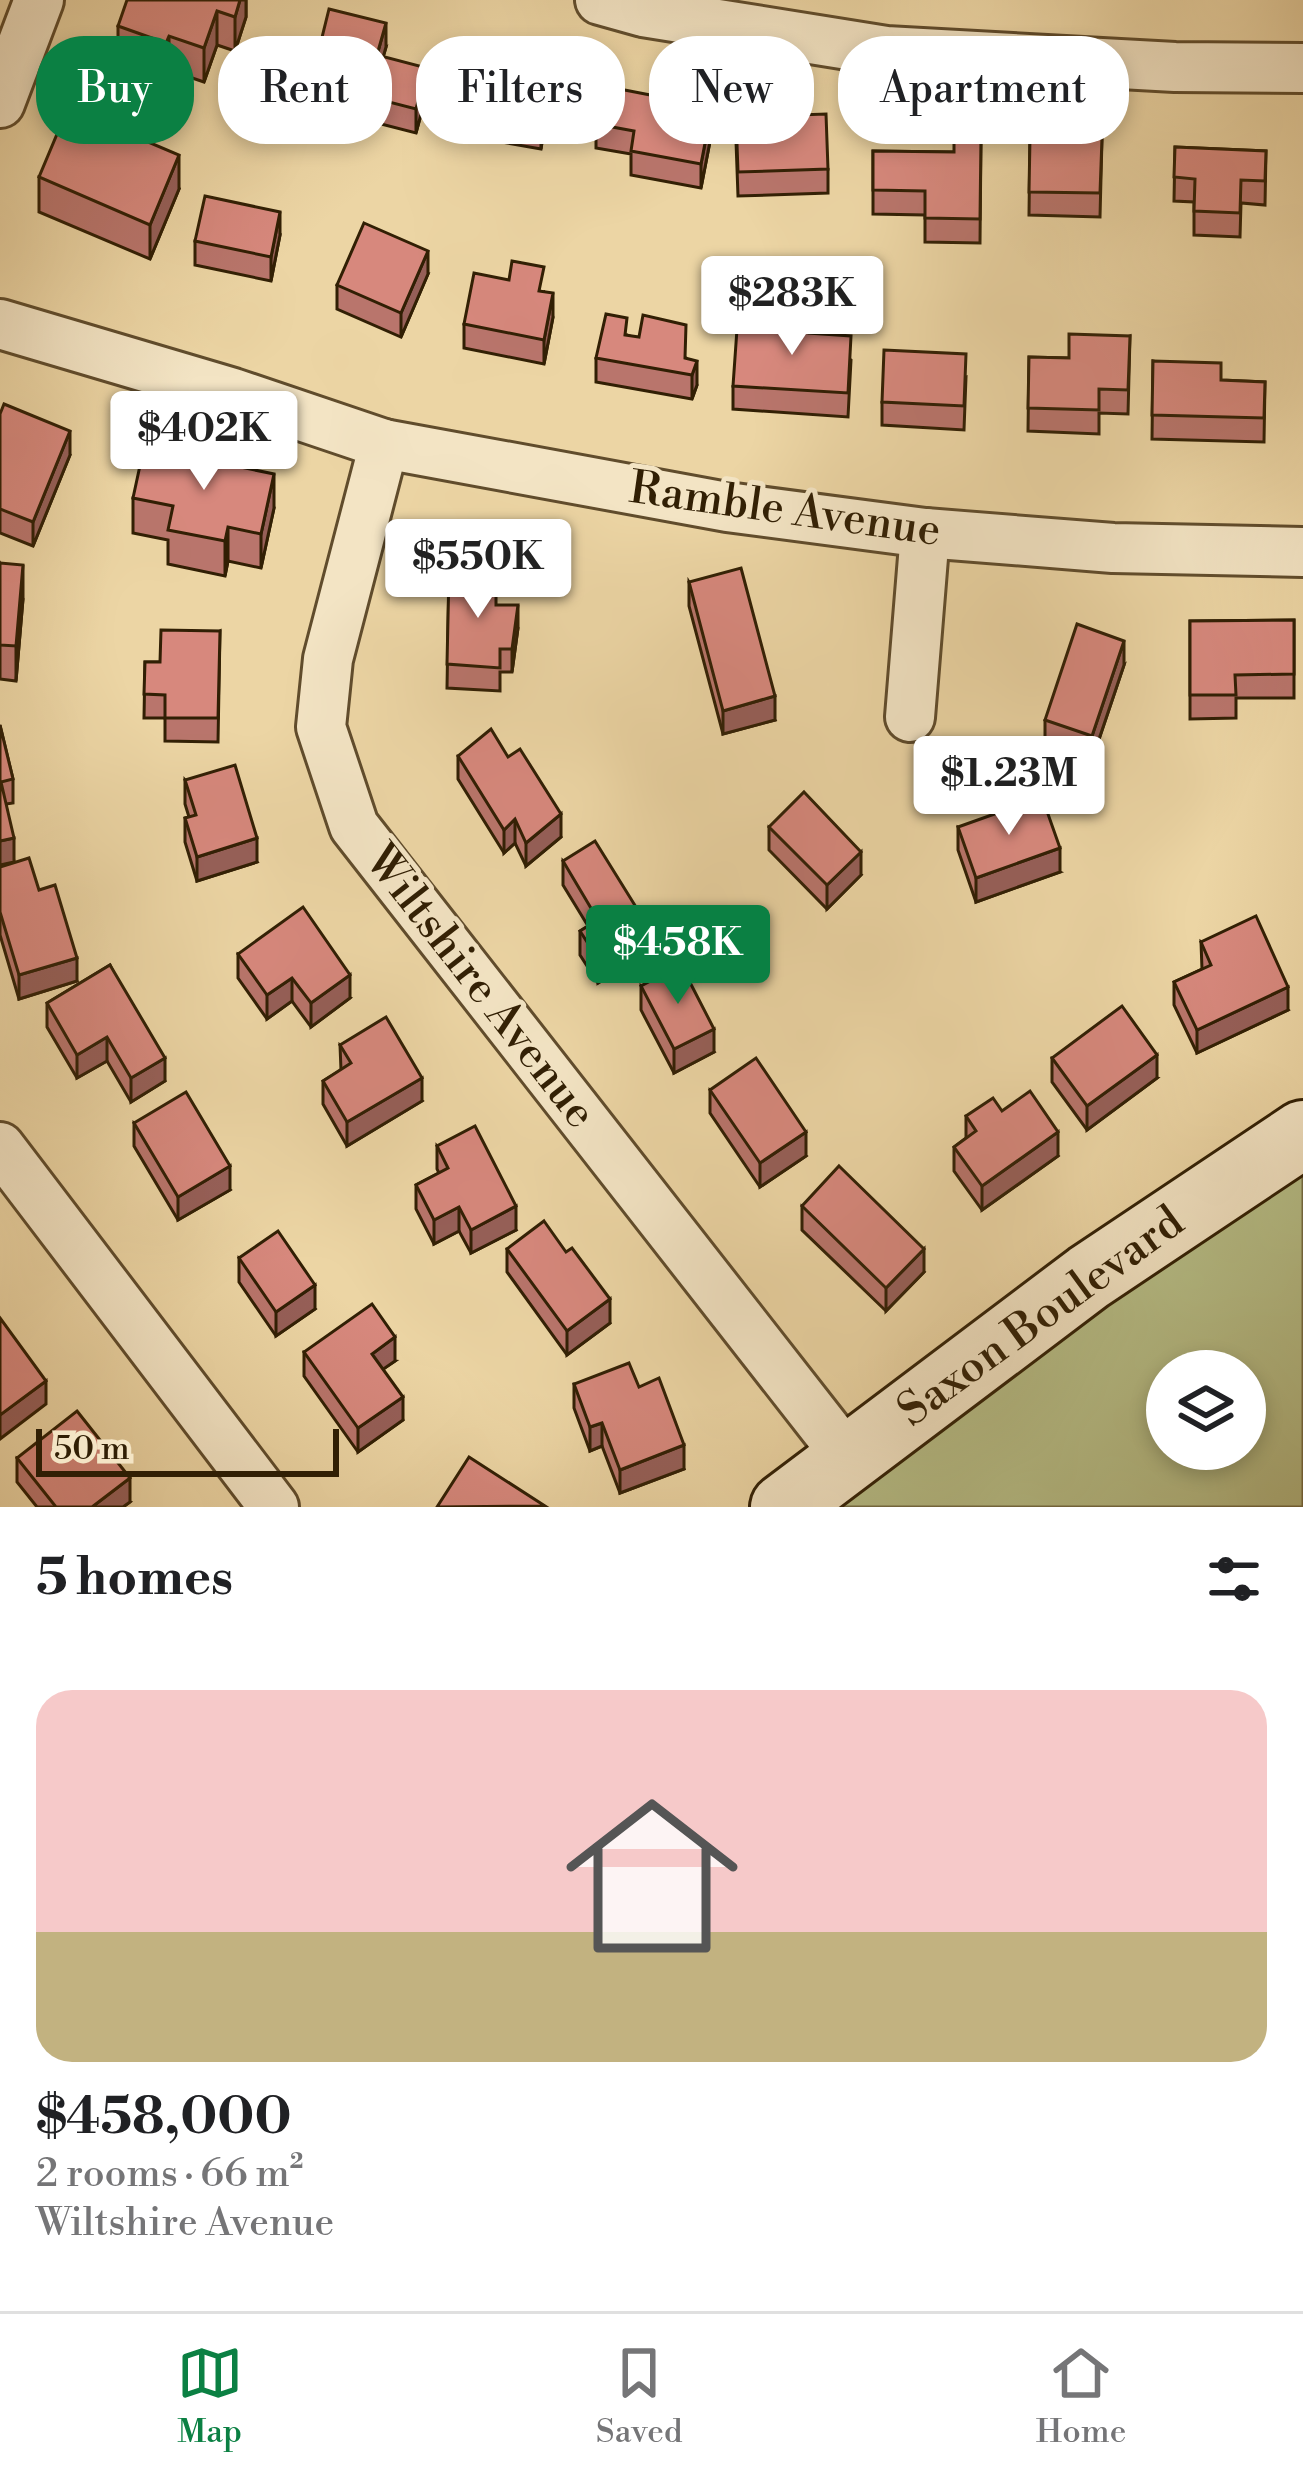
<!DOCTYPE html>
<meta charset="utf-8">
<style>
:root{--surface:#fff;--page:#f2f2f2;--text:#202124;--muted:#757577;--line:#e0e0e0;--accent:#0b8043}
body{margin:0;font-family:"Libre Bodoni",serif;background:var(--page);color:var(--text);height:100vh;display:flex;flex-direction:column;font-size:45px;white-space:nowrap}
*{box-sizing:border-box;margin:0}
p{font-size:39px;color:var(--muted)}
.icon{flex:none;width:66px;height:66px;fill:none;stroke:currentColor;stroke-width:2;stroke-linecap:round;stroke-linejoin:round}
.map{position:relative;height:1507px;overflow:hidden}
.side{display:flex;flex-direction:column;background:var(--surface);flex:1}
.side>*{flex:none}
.top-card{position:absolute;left:36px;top:36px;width:1233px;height:108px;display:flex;gap:24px}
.buttons{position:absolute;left:1146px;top:1350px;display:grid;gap:24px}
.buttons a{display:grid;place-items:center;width:120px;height:120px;border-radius:50%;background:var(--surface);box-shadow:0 6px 18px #0003;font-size:60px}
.scale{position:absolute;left:36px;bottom:30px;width:303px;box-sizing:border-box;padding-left:12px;border:6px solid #311f04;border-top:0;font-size:33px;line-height:42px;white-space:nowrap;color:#311f04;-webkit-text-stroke:9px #f3e4c4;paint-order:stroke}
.price{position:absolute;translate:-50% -102px;padding:0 27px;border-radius:12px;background:#fff;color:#222;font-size:39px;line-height:78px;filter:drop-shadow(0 3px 6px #0008)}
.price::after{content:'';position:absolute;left:50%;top:72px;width:36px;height:27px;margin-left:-18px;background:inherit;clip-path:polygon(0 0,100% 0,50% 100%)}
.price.active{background:var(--accent);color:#fff}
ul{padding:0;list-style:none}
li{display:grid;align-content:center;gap:24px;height:636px;padding:0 36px}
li+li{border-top:3px solid var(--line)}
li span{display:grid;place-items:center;height:372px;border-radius:36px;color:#555}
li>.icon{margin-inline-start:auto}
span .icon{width:216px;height:216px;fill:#fffc;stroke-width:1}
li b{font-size:51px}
h2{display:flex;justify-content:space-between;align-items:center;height:144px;padding:0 36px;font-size:51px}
.tag{padding:0 42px;border-radius:48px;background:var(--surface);box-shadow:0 6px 18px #0003;font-size:42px;line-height:108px}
.tag.active{background:var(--accent);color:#fff}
.menu{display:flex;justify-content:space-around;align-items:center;height:168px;border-top:3px solid var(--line);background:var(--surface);font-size:33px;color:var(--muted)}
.menu a{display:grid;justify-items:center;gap:6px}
.menu .active{color:var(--accent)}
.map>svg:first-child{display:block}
.green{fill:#b6be87;stroke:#746e46;stroke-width:3;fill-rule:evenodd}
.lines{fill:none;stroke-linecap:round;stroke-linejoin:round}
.street-casing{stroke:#604c2c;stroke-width:54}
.secondary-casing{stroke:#311f04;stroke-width:72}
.street{stroke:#f3e4c4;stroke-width:48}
.secondary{stroke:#f3e4c4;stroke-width:66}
.wall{fill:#b9756c;stroke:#311f04;stroke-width:3}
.shaded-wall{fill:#965f58;stroke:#311f04;stroke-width:3}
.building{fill:#d7887d;stroke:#311f04;stroke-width:3}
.labels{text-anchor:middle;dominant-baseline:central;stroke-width:10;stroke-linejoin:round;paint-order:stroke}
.street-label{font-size:45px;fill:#311f04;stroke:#f3e4c4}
</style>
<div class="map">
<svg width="1303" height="1507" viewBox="0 0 1303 1507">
<rect width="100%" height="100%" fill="#ecd5a4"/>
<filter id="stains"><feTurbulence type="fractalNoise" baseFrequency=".00167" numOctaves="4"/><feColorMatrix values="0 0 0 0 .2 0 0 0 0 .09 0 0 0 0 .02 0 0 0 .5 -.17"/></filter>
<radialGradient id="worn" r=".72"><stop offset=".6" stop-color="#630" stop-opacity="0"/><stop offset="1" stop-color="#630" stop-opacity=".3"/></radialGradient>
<!-- green -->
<path class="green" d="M 1303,1159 L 1303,1507 L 823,1507 ZM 1167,1371 L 1245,1371 L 1245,1449 L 1167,1449 Z"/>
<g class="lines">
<!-- street casing -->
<g class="street-casing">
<g id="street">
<polyline points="600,0 643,12 886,51 1175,67 1303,68"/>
<polyline points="0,103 39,0"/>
<polyline points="0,324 233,393 384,444 727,507 925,533 1113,548 1303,552"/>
<polyline points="384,444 328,659 321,727 354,826 849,1459"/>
<polyline points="910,717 925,533"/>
<polyline points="0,1147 274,1507"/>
</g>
</g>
<!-- secondary casing -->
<g class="secondary-casing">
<polyline id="secondary" points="784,1507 1089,1277 1303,1134"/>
</g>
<!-- street -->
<use href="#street" class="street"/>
<!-- secondary -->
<use href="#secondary" class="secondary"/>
</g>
<!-- wall -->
<g class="wall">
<polygon points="246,0 246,17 235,51 217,45 204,82 169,70 166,77 118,61 118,26"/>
<polygon points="386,47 383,57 427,92 416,133 311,106 311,82"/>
<polygon points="549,95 541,149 467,136 467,112"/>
<polygon points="596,124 712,131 701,188 631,175 631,154 596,148"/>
<polygon points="981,137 980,243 925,242 925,215 873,214 873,151 954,152"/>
<polygon points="1030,137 1102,138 1100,217 1029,215"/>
<polygon points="736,141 828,169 828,193 738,196"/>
<polygon points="1175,147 1266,151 1265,205 1241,203 1240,237 1194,235 1194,202 1174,201"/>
<polygon points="39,177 179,189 150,259 39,212"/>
<polygon points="280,235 271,281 195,265 195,241"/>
<polygon points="428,274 401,337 337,309 337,285"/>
<polygon points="544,292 553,317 544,364 464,348 464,324"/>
<polygon points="810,333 851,360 848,417 733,409 733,386"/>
<polygon points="627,335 686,358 697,385 692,399 596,382 596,358"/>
<polygon points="1130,336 1128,414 1099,413 1099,434 1028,431 1029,357 1069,358"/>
<polygon points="1153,361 1221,380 1265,382 1264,442 1152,439"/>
<polygon points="966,377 964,430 882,425 882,402"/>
<polygon points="0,414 70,455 33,546 0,533"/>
<polygon points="133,498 274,508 261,568 228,561 225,576 168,564 168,540 133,533"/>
<polygon points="0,563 23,599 16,681 0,679"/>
<polygon points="449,572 496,605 518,628 512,672 500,672 500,691 447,688"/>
<polygon points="689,582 775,720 723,734 689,606"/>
<polygon points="1294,620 1294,698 1236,698 1236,718 1190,719 1190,621"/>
<polygon points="220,631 218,742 165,741 165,718 144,718 145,662 160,662"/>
<polygon points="1124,665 1092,760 1045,743 1045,720"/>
<polygon points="0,725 13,779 13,803 6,804 14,862 0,865"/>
<polygon points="458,756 508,757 561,837 526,866 515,843 504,853 458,779"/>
<polygon points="185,780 257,862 197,881 185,842 185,818 189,817 185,804"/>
<polygon points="769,827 861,875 827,909 769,850"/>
<polygon points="958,827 1060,872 976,902 958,850"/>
<polygon points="563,861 649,952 598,983 580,955 580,931 588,926 563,885"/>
<polygon points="0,867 39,890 77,981 19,999 0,935"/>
<polygon points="1201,942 1288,1010 1197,1053 1174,1005 1174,982 1202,969"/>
<polygon points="238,954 350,998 311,1027 292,1001 267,1019 238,978"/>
<polygon points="110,965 165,1081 131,1102 107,1061 77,1078 47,1027 47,1003"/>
<polygon points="641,986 714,1052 674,1073 641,1010"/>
<polygon points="340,1045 422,1101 347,1146 323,1104 323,1081 341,1070"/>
<polygon points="1052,1058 1157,1078 1087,1130 1052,1082"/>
<polygon points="710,1090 806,1156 760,1187 710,1113"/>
<polygon points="1002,1111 1058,1156 982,1210 954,1171 954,1147 966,1138 966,1116"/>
<polygon points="134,1123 230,1190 178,1220 134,1146"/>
<polygon points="437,1146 516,1230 471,1253 459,1231 434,1244 416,1209 416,1185 439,1173 437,1169"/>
<polygon points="802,1206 924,1272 886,1311 802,1230"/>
<polygon points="507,1249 566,1252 610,1323 567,1355 507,1272"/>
<polygon points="239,1258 315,1309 276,1336 239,1282"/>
<polygon points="304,1352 395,1361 383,1369 403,1420 358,1452 304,1376"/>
<polygon points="574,1384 639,1387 684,1469 620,1493 602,1446 590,1451 574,1408"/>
<polygon points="17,1458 130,1502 123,1507 37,1507 17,1482"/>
</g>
<!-- shaded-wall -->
<g class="shaded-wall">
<polygon points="240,0 246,0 246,17 235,51 235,17"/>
<polygon points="217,11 217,45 204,82 204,48"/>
<polygon points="386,23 386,47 377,79 377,55"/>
<polygon points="169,36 169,70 166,77 166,43"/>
<polygon points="427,68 427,92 416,133 416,109"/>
<polygon points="549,71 549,95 541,149 541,125"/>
<polygon points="712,107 712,131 701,188 701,164"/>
<polygon points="179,155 179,189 150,259 150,225"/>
<polygon points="280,212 280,235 271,281 271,257"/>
<polygon points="428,251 428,274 401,337 401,313"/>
<polygon points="553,293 553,317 544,364 544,340"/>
<polygon points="697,361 697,385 692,399 692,375"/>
<polygon points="70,431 70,455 33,546 33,522"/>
<polygon points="274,474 274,508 261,568 261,534"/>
<polygon points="228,527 228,561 225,576 225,541"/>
<polygon points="23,565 23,599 16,681 16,646"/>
<polygon points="518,605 518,628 512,672 512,649"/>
<polygon points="1124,641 1124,665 1092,760 1092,736"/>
<polygon points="775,696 775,720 723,734 723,711"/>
<polygon points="561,814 561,837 526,866 526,843"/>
<polygon points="515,819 515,843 504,853 504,830"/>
<polygon points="14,838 14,862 0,865 0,841"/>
<polygon points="257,838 257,862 197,881 197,857"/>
<polygon points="1060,848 1060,872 976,902 976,878"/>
<polygon points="861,852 861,875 827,909 827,885"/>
<polygon points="649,928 649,952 598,983 598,959"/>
<polygon points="77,958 77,981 19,999 19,975"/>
<polygon points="350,975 350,998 311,1027 311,1003"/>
<polygon points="292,978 292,1001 267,1019 267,995"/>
<polygon points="1288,987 1288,1010 1197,1053 1197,1030"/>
<polygon points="714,1029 714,1052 674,1073 674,1049"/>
<polygon points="107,1037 107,1061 77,1078 77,1055"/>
<polygon points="1157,1055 1157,1078 1087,1130 1087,1106"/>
<polygon points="165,1058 165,1081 131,1102 131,1078"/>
<polygon points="422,1078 422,1101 347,1146 347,1122"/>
<polygon points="806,1132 806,1156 760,1187 760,1163"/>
<polygon points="1058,1132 1058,1156 982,1210 982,1186"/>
<polygon points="230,1166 230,1190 178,1220 178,1197"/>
<polygon points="516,1206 516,1230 471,1253 471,1230"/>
<polygon points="459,1207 459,1231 434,1244 434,1220"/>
<polygon points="924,1249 924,1272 886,1311 886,1288"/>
<polygon points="315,1285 315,1309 276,1336 276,1312"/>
<polygon points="610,1299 610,1323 567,1355 567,1331"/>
<polygon points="395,1337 395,1361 372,1377 372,1354"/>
<polygon points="46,1381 46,1404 0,1439 0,1415"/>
<polygon points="403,1397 403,1420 358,1452 358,1428"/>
<polygon points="602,1423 602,1446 590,1451 590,1427"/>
<polygon points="684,1445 684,1469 620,1493 620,1470"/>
<polygon points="130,1478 130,1502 123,1507 92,1507"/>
</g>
<!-- building -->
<g class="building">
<polygon points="127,0 240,0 235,17 217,11 204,48 169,36 166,43 118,26"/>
<polygon points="329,9 386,23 377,55 427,68 416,109 311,82"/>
<polygon points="476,58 549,71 541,125 467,112"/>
<polygon points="604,86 712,107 701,164 631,151 634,131 596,124"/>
<polygon points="68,108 179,155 150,225 39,177"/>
<polygon points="826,114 828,169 738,172 736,117"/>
<polygon points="954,136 981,137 980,219 925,218 925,191 873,190 873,151 954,152"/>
<polygon points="1030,137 1102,138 1100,193 1029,192"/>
<polygon points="1175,147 1266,151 1265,181 1241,180 1240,213 1194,211 1195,179 1174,177"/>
<polygon points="205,196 280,212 271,257 195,241"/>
<polygon points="364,223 428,251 401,313 337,285"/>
<polygon points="512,261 544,267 539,291 553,293 544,340 464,324 474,273 509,280"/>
<polygon points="606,314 627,318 625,335 639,337 643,315 686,325 685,358 697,361 692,375 596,358"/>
<polygon points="774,318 810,319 809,333 851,336 848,393 733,386 737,329 773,331"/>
<polygon points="1069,334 1130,336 1128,390 1099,389 1099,410 1028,408 1029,357 1069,358"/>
<polygon points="884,350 966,354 964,406 882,402"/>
<polygon points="1153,361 1221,363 1221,380 1265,382 1264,418 1152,415"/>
<polygon points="4,404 70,431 33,522 0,509 0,414"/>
<polygon points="144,447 274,474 261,534 228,527 225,541 168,530 173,506 133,498"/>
<polygon points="0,563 23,565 16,646 0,645"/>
<polygon points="741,568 775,696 723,711 689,582"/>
<polygon points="449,572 496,573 496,605 518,605 512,649 500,649 500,668 447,664"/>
<polygon points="1294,620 1294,674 1235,675 1236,695 1190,695 1190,621"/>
<polygon points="1077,624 1124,641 1092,736 1045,720"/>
<polygon points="161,630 220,631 218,718 165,718 165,695 144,694 145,662 160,662"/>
<polygon points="0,725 13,779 1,782 14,838 0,841"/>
<polygon points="491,729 508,757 520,749 561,814 526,843 515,819 504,830 458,756"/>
<polygon points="235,765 257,838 197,857 185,818 196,815 185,780"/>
<polygon points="804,792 861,852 827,885 769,827"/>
<polygon points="1042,797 1060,848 976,878 958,827"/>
<polygon points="595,841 649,928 598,959 580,931 598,920 563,861"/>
<polygon points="29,858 39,890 55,885 77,958 19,975 0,912 0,867"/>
<polygon points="303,907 350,975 311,1003 292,978 267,995 238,954"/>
<polygon points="1256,916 1288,987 1197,1030 1174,982 1211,965 1201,942"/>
<polygon points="110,965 165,1058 131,1078 107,1037 77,1055 47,1003"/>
<polygon points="681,965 714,1029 674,1049 641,986"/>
<polygon points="1122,1006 1157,1055 1087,1106 1052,1058"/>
<polygon points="386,1017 422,1078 347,1122 323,1081 351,1063 340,1045"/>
<polygon points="756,1058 806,1132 760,1163 710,1090"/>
<polygon points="1030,1091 1058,1132 982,1186 954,1147 976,1131 966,1116 993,1098 1002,1111"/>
<polygon points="186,1092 230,1166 178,1197 134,1123"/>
<polygon points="475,1126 516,1206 471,1230 459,1207 434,1220 416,1185 448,1168 437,1146"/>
<polygon points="839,1166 924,1249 886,1288 802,1206"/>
<polygon points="544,1221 566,1252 572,1248 610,1299 567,1331 507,1249"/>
<polygon points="278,1231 315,1285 276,1312 239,1258"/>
<polygon points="372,1304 395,1337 372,1354 403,1397 358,1428 304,1352"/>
<polygon points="0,1318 46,1381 0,1415"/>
<polygon points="629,1363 639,1387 659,1378 684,1445 620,1470 602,1423 590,1427 574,1384"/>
<polygon points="77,1411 130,1478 92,1507 56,1507 17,1458"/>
<polygon points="469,1457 545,1506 437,1507"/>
</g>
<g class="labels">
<!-- street labels -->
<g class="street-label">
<text transform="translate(785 510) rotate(8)">Ramble Avenue</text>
<text transform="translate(480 987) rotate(52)">Wiltshire Avenue</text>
<text transform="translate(1041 1317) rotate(-36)">Saxon Boulevard</text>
</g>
</g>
<rect width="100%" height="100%" filter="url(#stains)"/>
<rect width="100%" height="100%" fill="url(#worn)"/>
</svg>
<div class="buttons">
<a><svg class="icon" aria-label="layers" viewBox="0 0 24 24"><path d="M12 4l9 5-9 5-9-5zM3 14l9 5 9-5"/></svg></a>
</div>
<div class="scale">50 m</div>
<b class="price" style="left:792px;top:358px">$283K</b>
<b class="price" style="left:204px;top:493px">$402K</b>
<b class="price" style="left:478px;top:621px">$550K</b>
<b class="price" style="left:1009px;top:838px">$1.23M</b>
<b class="price active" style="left:678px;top:1007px">$458K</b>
<div class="top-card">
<a class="tag active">Buy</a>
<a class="tag">Rent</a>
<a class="tag">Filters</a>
<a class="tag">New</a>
<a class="tag">Apartment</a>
</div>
</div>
<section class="side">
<h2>5 homes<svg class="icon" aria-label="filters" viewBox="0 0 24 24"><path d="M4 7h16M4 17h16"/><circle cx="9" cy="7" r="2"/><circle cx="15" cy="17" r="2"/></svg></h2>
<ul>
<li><span style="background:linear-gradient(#f6c9c9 65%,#c2b280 0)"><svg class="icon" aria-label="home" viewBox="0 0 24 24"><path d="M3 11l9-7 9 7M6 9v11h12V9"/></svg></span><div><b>$458,000</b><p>2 rooms · 66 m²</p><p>Wiltshire Avenue</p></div></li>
</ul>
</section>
<nav class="menu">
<a class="active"><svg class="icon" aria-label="map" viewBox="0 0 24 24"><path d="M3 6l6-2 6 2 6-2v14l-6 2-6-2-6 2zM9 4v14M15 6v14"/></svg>Map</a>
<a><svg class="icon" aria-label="saved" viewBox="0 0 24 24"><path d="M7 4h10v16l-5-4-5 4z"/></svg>Saved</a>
<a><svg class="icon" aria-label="home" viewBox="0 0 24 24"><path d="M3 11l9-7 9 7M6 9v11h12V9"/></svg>Home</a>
</nav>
